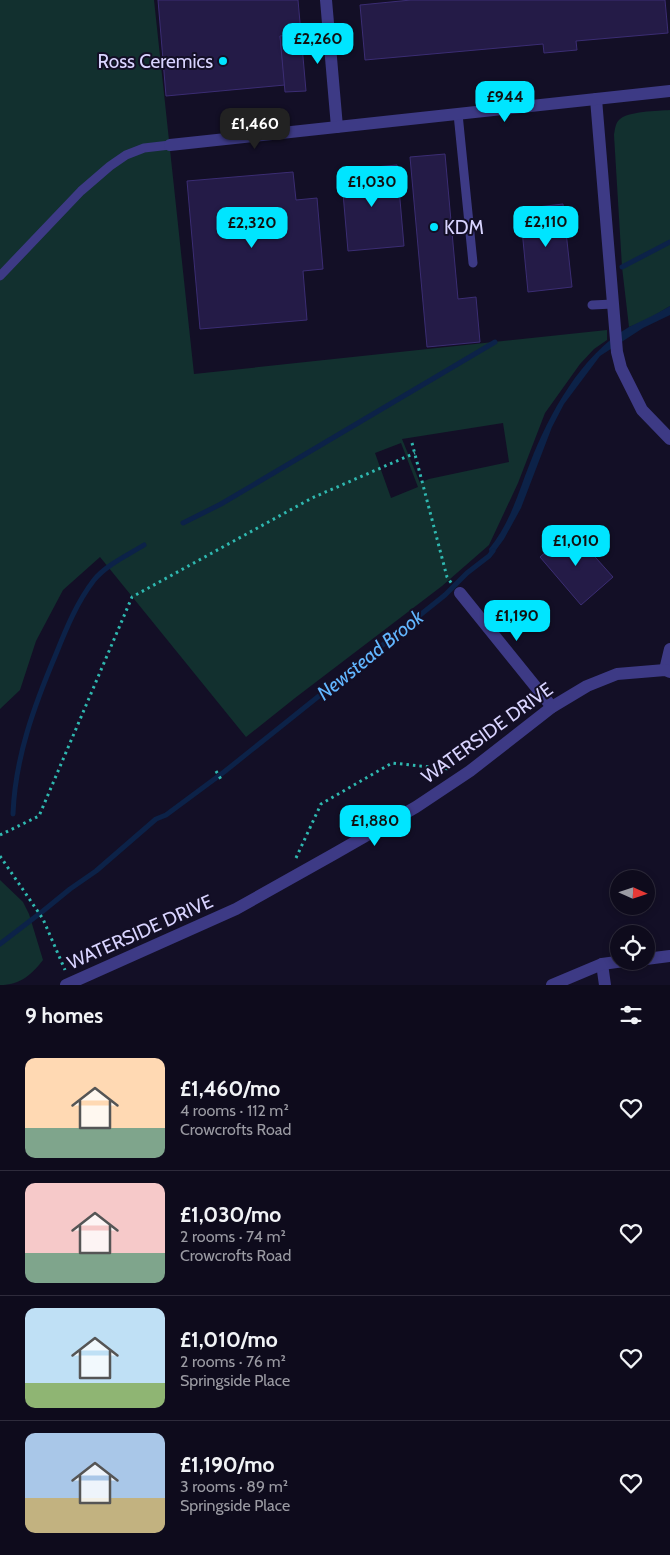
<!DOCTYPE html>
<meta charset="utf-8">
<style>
:root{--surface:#0e0b1c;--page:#1c1929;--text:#f1f3f6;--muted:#9b9ba3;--line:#2e2b3b;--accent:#00e5ff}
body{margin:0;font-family:Cabin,sans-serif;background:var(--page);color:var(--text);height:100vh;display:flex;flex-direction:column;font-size:19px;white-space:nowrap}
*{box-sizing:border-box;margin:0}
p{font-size:16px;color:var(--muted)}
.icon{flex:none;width:28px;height:28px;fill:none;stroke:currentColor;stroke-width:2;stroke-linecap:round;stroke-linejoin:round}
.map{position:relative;height:985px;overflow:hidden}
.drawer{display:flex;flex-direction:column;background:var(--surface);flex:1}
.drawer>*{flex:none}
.needle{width:32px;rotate:93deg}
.controls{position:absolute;left:610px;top:870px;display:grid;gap:10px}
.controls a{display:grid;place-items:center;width:45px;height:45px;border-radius:50%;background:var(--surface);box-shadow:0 2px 8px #0003,0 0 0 1px var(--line);font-size:25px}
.price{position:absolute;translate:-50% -42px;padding:0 11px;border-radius:10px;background:var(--accent);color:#111;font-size:16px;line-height:32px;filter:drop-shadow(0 1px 2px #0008)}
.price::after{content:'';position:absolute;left:50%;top:30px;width:15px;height:11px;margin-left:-8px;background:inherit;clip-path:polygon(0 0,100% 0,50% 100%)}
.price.current{background:#222;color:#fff}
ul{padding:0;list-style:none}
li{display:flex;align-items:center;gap:15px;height:125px;padding:0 25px}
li+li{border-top:1px solid var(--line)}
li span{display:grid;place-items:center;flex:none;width:140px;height:100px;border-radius:10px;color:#555}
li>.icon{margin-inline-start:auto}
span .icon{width:60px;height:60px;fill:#fffc;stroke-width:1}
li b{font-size:21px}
h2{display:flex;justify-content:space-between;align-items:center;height:60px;padding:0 25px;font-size:21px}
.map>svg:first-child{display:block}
.green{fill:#12302f;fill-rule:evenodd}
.water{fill:#0c2248}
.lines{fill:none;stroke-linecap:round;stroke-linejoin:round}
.stream{stroke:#0c2248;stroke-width:5}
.building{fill:#241b47;stroke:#3b2d73}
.path{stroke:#2fb8b0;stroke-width:3;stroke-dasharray:2.5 4;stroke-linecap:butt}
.lane{stroke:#3d3a85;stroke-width:9}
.street{stroke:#3d3a85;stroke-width:12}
.poi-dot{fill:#00e5ff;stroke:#130f26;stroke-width:2}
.labels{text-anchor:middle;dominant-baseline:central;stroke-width:4;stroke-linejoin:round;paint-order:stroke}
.poi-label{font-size:19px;fill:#d9d4ff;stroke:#130f26;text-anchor:end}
.street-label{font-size:19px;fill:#d9d4ff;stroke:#130f26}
.water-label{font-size:20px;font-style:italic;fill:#62b6ff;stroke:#130f26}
</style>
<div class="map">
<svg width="670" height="985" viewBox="0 0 670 985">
<rect width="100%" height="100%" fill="#130f26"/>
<!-- green -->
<g class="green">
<path d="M 0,0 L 154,0 L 194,374 L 607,330 L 607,340 L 594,349 L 580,364 L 545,413 L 518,483 L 489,545 L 442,586 L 295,698 L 246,737 L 100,557 L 63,590 L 36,641 L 20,690 L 0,709 ZM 503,423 L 509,462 L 429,479 L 420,483 L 402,439 ZM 401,443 L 418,487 L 391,498 L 375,453 Z"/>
<path d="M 670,110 L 670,306 L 647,320 L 629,327 L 622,267 L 614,135 C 615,130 615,124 619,120 C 627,111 658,111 670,110 Z"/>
<path d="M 0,880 L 23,902 L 29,914 L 43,960 C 31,975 20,985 0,985 Z"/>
</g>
<!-- water -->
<path class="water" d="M 670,306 L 670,315 L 643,328 L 600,356 L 564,404 L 552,427 L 521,508 L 504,539 L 490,558 L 489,549 C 510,524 518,493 530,463 C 549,414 581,355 629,327 C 643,320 657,314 670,306 Z"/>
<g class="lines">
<!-- stream -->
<g class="stream">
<polyline points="622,267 670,242"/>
<polyline points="183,523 221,504 495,342"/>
<path d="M 13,814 C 15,758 34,706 56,654 C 66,629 77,602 94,580 C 106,565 128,555 144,545"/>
<polyline points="0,944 43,911 70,889 96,871 156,819 166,815 224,772 445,595 467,573 489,556 493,551"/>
</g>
</g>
<!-- building -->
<g class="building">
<polygon points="158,0 298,0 301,34 280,36 285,85 166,96"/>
<polygon points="411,0 665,0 668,33 576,41 577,50 544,53 543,44 365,60 360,5"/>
<polygon points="301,34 306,91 285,92 280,36"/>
<polygon points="445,154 458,299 476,297 480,342 427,347 410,157"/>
<polygon points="397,165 404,246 348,251 341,170"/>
<polygon points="293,172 296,200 317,198 323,269 303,271 307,320 200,329 187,181"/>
<polygon points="563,204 572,287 528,292 520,209"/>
<polygon points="571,530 613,577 581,605 540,557"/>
</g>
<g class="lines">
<!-- path -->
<g class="path">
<polyline points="412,443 447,577 452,584"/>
<polyline points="216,771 222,781"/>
<polyline points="0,835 39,816 132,597 312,498 415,453"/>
<polyline points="0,856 43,919 65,970"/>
<polyline points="296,858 321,804 392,763 449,769"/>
</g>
<!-- lane -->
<g class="lane">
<polyline points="458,114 473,263"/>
<polyline points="0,276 81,191 110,166 126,155 144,148 170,145"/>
<polyline points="592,305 613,304"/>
</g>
<!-- street -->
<g class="street">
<polyline points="326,0 337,127"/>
<polyline points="596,99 617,352 621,368 642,410 670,439"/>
<polyline points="170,145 670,91"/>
<polyline points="460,593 552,707"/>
<polyline points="665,670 670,649"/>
<polyline points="646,959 670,956"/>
<polyline points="602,964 605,985"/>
<polyline points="66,985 236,909 334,854 416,807 470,771 552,707 587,686 617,674 665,670 670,672"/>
<polyline points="552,985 602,964 624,961"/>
</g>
</g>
<!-- markers -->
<g class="poi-dot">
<circle cx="223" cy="61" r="5"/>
<circle cx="434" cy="227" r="5"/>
</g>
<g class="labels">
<!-- poi labels -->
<g class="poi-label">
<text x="213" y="61">Ross Ceremics</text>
<text x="444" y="227" text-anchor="start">KDM</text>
</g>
<!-- street labels -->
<g class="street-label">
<text transform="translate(487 733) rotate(-36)">WATERSIDE DRIVE</text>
<text transform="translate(140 932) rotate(-24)">WATERSIDE DRIVE</text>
</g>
<!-- water labels -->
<g class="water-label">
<text transform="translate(370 655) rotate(-39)">Newstead Brook</text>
</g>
</g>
</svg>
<div class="controls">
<a><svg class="needle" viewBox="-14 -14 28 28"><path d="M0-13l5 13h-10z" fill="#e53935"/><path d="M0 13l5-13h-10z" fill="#9b9ba3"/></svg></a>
<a><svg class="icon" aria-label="locate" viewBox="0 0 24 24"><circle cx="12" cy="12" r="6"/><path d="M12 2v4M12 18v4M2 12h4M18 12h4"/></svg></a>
</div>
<b class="price" style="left:318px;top:65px">£2,260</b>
<b class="price" style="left:505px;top:123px">£944</b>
<b class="price current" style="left:255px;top:150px">£1,460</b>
<b class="price" style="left:372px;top:208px">£1,030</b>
<b class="price" style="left:546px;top:248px">£2,110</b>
<b class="price" style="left:252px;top:249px">£2,320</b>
<b class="price" style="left:576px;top:567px">£1,010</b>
<b class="price" style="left:517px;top:642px">£1,190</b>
<b class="price" style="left:375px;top:847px">£1,880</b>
</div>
<section class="drawer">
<h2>9 homes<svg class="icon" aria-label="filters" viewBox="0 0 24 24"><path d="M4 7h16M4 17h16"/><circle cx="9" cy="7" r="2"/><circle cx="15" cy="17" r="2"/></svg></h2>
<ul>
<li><span style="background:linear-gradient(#ffd9b3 70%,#7fa58c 0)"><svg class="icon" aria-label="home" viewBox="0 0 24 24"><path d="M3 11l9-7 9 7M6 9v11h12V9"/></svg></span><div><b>£1,460/mo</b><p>4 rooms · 112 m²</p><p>Crowcrofts Road</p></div><svg class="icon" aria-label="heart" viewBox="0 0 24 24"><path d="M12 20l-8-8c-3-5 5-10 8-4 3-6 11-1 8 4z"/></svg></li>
<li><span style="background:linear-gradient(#f6c9c9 70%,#7fa58c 0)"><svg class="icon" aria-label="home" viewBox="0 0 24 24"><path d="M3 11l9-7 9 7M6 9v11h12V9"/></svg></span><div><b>£1,030/mo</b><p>2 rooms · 74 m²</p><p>Crowcrofts Road</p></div><svg class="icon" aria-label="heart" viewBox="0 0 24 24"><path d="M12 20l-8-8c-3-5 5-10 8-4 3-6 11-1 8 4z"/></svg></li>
<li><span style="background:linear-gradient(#bfe0f5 75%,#8fb573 0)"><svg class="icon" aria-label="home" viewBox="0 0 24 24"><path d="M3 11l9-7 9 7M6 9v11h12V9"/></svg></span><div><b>£1,010/mo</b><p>2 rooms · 76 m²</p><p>Springside Place</p></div><svg class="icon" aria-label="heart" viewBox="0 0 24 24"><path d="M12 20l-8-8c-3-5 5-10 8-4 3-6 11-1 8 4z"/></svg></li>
<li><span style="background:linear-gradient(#a9c7e8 65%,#c2b280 0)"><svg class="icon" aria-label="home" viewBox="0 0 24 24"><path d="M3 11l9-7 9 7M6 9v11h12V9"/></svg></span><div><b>£1,190/mo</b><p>3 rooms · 89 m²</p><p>Springside Place</p></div><svg class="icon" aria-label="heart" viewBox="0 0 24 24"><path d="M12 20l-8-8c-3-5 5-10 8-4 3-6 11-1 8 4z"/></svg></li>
</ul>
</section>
